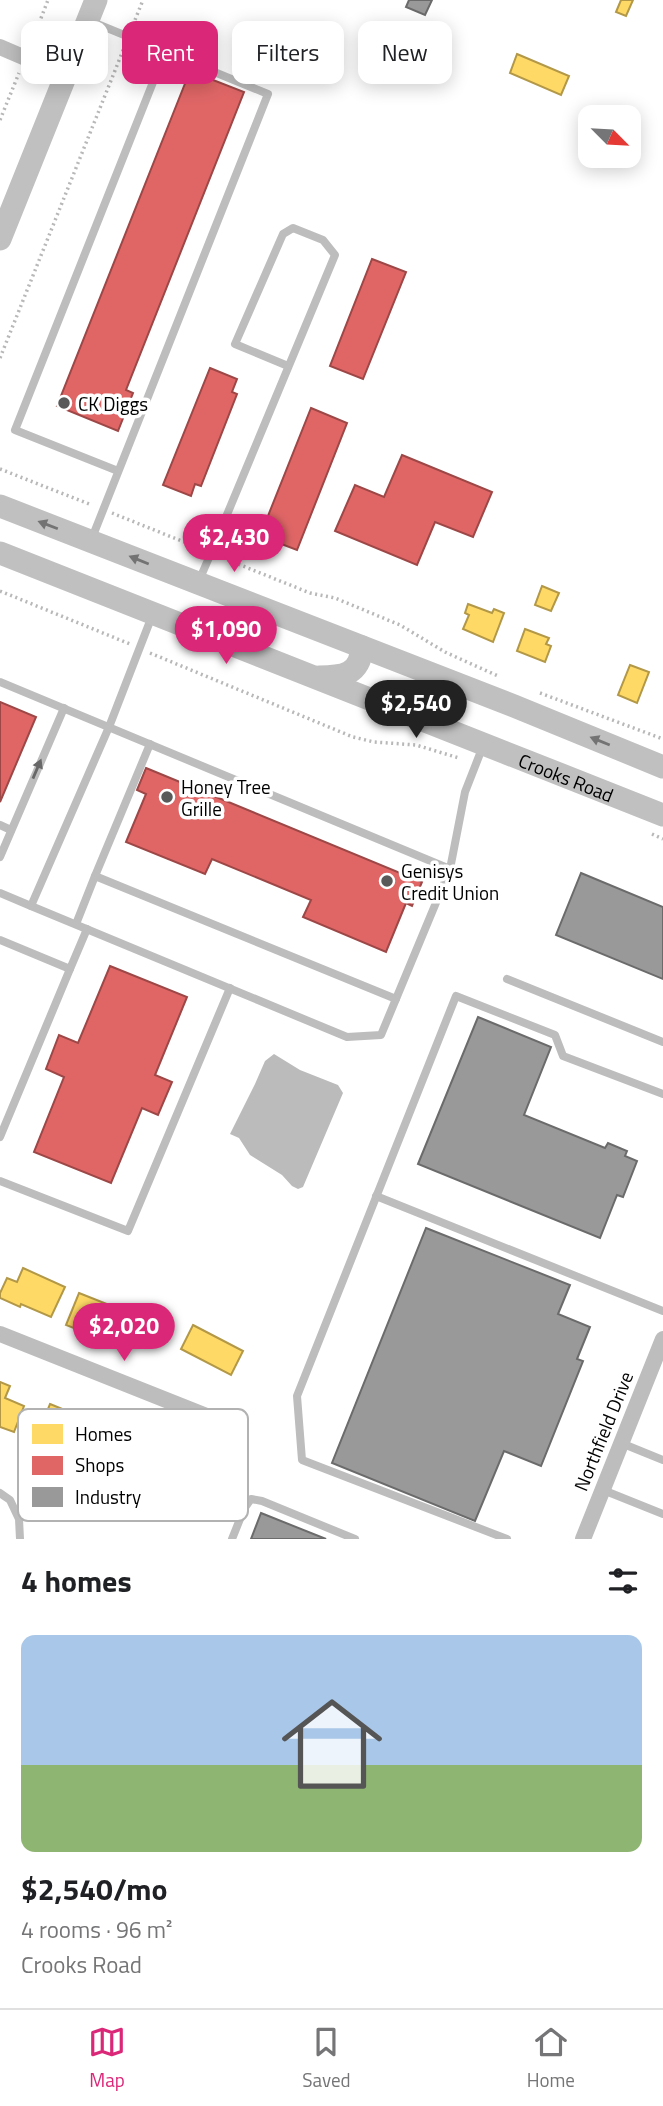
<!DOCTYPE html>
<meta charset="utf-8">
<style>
:root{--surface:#fff;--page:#f6f6f6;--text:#202124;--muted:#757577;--line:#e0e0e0;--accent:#db2777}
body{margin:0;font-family:"Titillium Web",sans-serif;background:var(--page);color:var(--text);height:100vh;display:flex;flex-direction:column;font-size:26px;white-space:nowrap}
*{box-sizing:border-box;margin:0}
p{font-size:23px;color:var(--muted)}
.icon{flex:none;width:38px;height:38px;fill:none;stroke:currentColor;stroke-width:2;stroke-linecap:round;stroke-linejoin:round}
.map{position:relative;height:1539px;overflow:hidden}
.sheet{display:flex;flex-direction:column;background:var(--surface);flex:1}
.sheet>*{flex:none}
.top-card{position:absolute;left:21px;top:21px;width:621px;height:63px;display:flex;gap:14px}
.needle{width:46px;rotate:114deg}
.tools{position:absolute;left:578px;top:105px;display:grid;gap:14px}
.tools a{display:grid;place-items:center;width:63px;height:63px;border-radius:14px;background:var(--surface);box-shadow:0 4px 18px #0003;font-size:35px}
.price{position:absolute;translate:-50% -60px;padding:0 16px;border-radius:24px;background:var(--accent);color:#fff;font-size:23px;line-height:46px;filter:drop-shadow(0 2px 4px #0008)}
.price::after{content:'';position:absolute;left:50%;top:42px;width:21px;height:16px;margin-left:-10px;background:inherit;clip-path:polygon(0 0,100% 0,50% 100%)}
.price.current{background:#222;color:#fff}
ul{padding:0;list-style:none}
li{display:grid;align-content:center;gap:14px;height:371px;padding:0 21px}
li span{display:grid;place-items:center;height:217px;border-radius:14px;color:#555}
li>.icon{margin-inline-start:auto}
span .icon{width:126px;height:126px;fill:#fffc;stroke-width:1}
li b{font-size:30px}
h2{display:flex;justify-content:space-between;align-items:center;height:84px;padding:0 21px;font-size:30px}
.pill{padding:0 24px;border-radius:14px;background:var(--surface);box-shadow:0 4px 18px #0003;font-size:24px;line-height:63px}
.pill.current{background:var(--accent);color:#fff}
.dock{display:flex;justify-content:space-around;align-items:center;height:98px;border-top:2px solid var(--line);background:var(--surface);font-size:19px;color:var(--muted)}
.dock a{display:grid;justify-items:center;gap:4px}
.dock .current{color:var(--accent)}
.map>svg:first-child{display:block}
.water{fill:#bbb}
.homes{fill:#ffd966;stroke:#b29847;stroke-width:2}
.shops{fill:#e06666;stroke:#9d4747;stroke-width:2}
.industry{fill:#999;stroke:#6b6b6b;stroke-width:2}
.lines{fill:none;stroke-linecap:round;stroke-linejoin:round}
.path{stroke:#b8b8b8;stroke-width:3.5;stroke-dasharray:2 3.5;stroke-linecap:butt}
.service{stroke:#bdbdbd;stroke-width:8}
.minor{stroke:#bdbdbd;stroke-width:16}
.secondary{stroke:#c0c0c0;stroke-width:23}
.oneway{fill:#737373}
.oneway2{fill:#686868}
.poi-dot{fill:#595959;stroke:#fff;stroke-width:2.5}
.labels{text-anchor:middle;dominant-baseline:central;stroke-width:7;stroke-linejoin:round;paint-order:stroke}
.poi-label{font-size:19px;fill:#000;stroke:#fff;text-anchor:start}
.street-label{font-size:19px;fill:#000;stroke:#fff}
.key{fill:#fff;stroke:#b2b2b2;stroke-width:2}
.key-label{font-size:19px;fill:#000}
</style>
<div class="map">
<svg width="663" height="1539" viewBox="0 0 663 1539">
<rect width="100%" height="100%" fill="#fff"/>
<!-- water -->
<polygon class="water" points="274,1054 300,1070 338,1085 343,1093 303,1187 298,1189 292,1186 282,1175 250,1155 239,1138 230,1134 255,1084 265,1061"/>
<!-- homes -->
<g class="homes">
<polygon points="621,0 633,0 626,16 616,12"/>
<polygon points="517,54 569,76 561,95 510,73"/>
<polygon points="542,586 559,593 551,611 535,605"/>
<polygon points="468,604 492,613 494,609 504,613 493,642 463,629 469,615 465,613"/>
<polygon points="525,629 549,638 546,644 551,646 545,662 517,651"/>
<polygon points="630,665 649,672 637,703 618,695"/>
<polygon points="23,1268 65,1287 51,1317 21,1304 20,1307 0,1298 0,1293 7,1278 17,1282"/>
<polygon points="79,1293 122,1310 116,1323 126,1327 117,1348 95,1340 97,1337 66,1325"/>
<polygon points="193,1325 243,1351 231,1375 181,1349"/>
<polygon points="0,1382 10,1386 5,1398 24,1406 14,1432 0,1427"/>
<polygon points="50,1404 65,1410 61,1421 80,1429 70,1454 35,1441"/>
</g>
<!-- shops -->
<g class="shops">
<polygon points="190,71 244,92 126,390 133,393 118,431 57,406"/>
<polygon points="372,259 406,272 363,379 330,366"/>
<polygon points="210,368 237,379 232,392 237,394 201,486 195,484 191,496 163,485"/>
<polygon points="311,408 347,423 297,550 260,536"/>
<polygon points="402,455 492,492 473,537 435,522 417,565 335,531 355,485 384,497"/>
<polygon points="0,702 36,717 0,802"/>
<polygon points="146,768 422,882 412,906 406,903 386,952 303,917 311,900 212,859 205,874 126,842 146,794 137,790"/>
<polygon points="110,966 187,997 155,1075 172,1082 158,1115 142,1108 111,1183 34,1152 64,1077 46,1069 59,1035 78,1043"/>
</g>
<!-- industry -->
<g class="industry">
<polygon points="409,0 432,0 425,15 406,7"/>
<polygon points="581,873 663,907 663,979 556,935"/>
<polygon points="478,1017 551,1047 524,1115 605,1148 608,1143 627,1151 625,1156 637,1161 623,1197 617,1195 600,1238 418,1164"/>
<polygon points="426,1228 570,1285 558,1314 590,1327 577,1359 583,1361 541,1466 504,1451 475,1521 332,1463"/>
<polygon points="261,1513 326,1539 251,1539"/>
</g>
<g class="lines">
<!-- path -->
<g class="path">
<polyline points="133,25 143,0"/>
<polyline points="31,44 48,0"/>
<polyline points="0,120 19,73"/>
<polyline points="0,358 124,48"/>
<polyline points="0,469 92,505"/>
<polyline points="112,513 199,548"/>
<polyline points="223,558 310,593 335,598 400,625 445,652 498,676"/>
<polyline points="0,591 130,644"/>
<polyline points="150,653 353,737 374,742 416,745 459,758"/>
<polyline points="540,693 663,739"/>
<polyline points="652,834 663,839"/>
</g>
<!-- service -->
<g class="service">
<polyline points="90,21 268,94 92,538"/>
<polyline points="118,471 15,430 165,52"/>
<polyline points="198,583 211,553 335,255 323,240 293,228 283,234 235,344 288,366"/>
<polyline points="0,682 450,869"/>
<polyline points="0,825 11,830"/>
<polyline points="0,857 64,708"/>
<polyline points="95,876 150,744"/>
<polyline points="0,893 31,906 109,727 152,616"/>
<polyline points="31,906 347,1037 381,1035 450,869 465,792 483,746"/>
<polyline points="76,924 95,876 396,999"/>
<polyline points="0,940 70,969 87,929"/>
<polyline points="507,979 663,1042"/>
<polyline points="0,1137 70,969"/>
<polyline points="0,1181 128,1231 230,988"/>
<polyline points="376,1196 663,1311"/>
<polyline points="621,1443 663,1460"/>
<polyline points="603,1490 663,1514"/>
<polyline points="0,1493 10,1500 19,1519 20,1539"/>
<polyline points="232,1539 244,1509 251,1499 262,1501 355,1539"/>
<polyline points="507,1539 302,1460 297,1396 456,996 555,1035 563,1056 663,1094"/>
</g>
<!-- minor -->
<g class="minor">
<polyline points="0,47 65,75"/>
<polyline points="0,1334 234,1427"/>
<polyline points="583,1539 663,1339"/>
</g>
<!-- secondary -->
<g class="secondary">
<polyline points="0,239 96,0"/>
<polyline points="0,506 514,706 663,767"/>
<path id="s1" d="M 0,553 L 663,815"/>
<path d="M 319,677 C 343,677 360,675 362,647"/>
</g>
</g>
<!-- one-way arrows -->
<defs><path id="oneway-solid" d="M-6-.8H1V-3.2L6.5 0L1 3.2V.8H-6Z" transform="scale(1.75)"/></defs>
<g class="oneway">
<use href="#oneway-solid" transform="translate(48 525) rotate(-159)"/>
<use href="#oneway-solid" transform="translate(139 560) rotate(-158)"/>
<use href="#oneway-solid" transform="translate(600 741) rotate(-158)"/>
</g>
<use class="oneway2" href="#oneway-solid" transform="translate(37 769) rotate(-67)"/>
<!-- markers -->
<g class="poi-dot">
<circle cx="64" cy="403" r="7"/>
<circle cx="167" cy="797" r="7"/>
<circle cx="387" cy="881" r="7"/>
</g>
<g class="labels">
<!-- poi labels -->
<g class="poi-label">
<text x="78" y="403">CK Diggs</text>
<text x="181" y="786">Honey Tree<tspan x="181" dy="22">Grille</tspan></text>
<text x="401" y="870">Genisys<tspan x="401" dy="22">Credit Union</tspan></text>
</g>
<!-- street labels -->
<g class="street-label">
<text stroke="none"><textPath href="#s1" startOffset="609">Crooks Road</textPath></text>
<text transform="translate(603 1431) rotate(-68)">Northfield Drive</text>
</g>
</g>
<!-- legend -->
<rect x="18" y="1409" width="230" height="112" rx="10" class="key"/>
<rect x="32" y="1424" width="31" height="20" fill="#ffd966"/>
<rect x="32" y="1456" width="31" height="19" fill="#e06666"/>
<rect x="32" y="1487" width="31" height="20" fill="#999"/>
<g class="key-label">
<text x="75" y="1441">Homes</text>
<text x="75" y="1472">Shops</text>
<text x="75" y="1504">Industry</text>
</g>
</svg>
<div class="tools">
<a><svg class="needle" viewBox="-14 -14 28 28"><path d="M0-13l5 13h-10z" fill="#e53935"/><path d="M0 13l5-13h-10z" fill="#757577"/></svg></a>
</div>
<b class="price" style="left:234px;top:574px">$2,430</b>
<b class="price" style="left:226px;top:666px">$1,090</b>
<b class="price current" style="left:416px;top:740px">$2,540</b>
<b class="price" style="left:124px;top:1363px">$2,020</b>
<div class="top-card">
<a class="pill">Buy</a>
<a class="pill current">Rent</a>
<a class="pill">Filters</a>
<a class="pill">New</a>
</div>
</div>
<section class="sheet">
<h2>4 homes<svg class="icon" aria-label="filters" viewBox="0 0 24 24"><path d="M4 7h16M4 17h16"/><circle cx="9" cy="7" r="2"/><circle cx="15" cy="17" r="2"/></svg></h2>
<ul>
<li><span style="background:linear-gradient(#a9c7e8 60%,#8fb573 0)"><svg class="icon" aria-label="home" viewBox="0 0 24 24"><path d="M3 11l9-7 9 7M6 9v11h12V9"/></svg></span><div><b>$2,540/mo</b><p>4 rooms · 96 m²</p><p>Crooks Road</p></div></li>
</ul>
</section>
<nav class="dock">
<a class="current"><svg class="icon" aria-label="map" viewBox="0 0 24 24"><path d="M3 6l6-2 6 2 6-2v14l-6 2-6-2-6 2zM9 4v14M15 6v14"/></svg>Map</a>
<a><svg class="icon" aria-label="saved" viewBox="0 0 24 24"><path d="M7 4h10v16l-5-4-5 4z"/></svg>Saved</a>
<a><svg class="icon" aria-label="home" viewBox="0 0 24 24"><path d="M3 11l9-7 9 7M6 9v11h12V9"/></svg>Home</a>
</nav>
